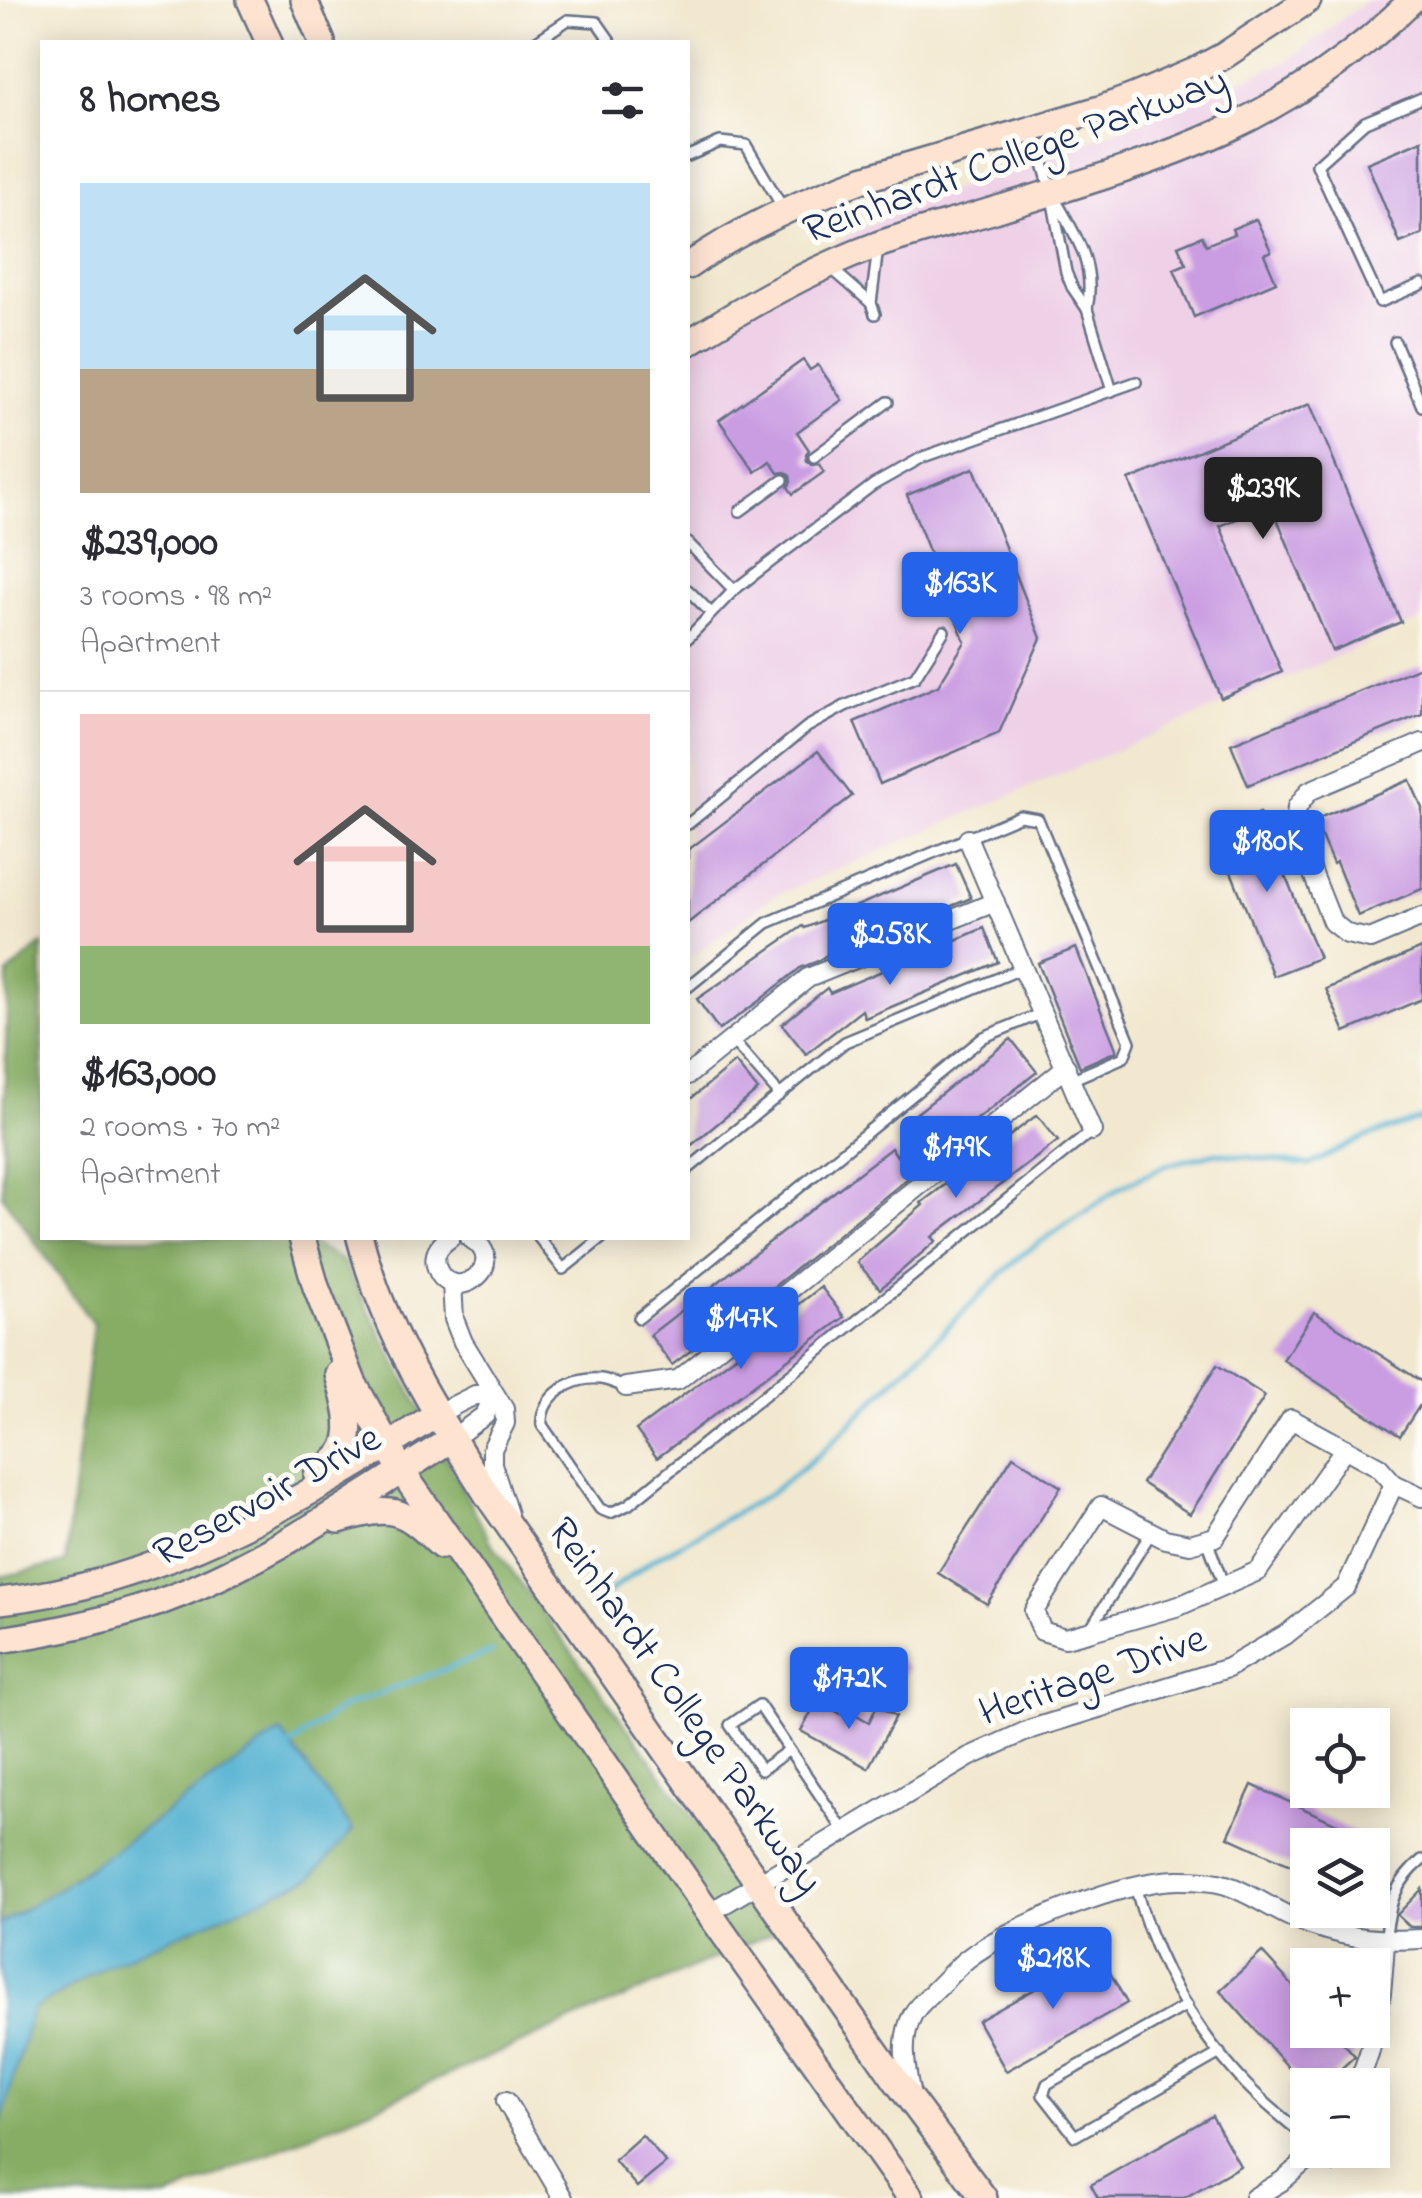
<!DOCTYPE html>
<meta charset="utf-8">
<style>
:root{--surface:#fff;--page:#f7f7f7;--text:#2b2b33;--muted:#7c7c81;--line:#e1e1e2;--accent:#2563eb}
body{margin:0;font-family:"Indie Flower",sans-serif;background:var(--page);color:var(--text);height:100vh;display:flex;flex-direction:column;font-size:38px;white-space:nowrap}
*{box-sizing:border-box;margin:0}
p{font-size:32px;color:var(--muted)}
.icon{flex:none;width:55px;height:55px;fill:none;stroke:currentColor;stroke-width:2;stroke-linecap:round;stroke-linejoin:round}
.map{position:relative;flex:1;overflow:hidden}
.details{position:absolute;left:40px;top:40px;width:650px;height:1200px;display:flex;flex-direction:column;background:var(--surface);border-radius:0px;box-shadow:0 5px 25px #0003}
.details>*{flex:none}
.tools{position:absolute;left:1290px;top:1708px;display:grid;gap:20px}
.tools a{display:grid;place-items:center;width:100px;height:100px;border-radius:0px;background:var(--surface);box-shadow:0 5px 25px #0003;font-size:50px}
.price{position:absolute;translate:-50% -85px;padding:0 22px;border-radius:10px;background:var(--accent);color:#fff;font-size:32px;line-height:65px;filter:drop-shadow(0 2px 5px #0008)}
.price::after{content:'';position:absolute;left:50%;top:60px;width:30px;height:22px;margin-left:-15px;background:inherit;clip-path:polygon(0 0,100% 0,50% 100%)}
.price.active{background:#222;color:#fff}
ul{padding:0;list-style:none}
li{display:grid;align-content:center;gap:20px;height:530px;padding:0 40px}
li+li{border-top:2px solid var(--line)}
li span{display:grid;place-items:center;height:310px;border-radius:0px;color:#555}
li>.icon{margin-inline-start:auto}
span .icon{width:180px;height:180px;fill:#fffc;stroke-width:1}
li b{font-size:42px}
h2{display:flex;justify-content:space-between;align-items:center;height:120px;padding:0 40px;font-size:42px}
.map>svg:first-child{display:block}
.built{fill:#eed0e7}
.forest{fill:#86ad63;stroke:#506e60;stroke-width:2.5}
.water{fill:#54b2d2;stroke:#387098;stroke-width:2.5}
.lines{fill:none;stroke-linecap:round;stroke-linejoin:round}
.stream{stroke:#54b2d2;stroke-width:5}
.building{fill:#ca9de2}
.lane-casing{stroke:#667086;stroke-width:14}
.street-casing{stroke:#667086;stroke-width:22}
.secondary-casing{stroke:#667086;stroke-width:30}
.lane{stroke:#fff;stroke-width:9}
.street{stroke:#fff;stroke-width:18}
.secondary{stroke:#fee3d1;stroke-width:25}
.labels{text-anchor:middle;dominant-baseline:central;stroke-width:10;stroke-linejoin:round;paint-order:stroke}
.street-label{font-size:42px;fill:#1b2f5e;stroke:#fdfcf7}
</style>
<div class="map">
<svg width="1422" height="2198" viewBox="0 0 1422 2198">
<rect width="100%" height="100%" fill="#fdfcf7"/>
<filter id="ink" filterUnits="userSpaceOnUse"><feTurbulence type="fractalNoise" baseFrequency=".01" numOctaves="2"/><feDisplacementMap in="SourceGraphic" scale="20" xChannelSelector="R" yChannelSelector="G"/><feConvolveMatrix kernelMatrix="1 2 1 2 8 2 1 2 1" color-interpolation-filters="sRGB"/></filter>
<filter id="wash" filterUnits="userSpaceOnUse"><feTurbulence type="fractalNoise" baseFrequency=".0048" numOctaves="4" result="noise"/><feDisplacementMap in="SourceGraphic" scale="40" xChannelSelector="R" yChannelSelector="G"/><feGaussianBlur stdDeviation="2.25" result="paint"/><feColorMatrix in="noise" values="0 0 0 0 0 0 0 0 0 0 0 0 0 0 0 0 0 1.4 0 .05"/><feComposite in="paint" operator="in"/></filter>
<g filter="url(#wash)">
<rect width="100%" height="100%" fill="#f2e8cf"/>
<!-- built -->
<polygon class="built" points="1366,0 1422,0 1422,620 772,897 688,960 688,328 886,215 1128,126 1291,60"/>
<!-- forest -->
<polygon class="forest" points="42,944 42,1238 301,1238 343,1261 490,1541 777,1931 167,2198 0,2198 0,1577 65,1563 93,1324 2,1195 8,974"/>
<!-- water -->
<polygon class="water" points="281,1732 353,1830 311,1878 107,1965 32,2010 0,2126 0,1924 64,1885"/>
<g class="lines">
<!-- stream -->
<g class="stream">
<polyline points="604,1596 652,1560 771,1493 823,1451 1020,1256 1121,1187 1166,1165 1217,1153 1309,1165 1365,1137 1422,1119"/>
<polyline points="289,1747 341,1708 492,1652"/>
</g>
</g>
<g id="blocks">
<!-- building -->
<g class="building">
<polygon points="1422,140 1422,234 1400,243 1367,163"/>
<polygon points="1256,219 1271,251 1264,254 1276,282 1194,317 1174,269 1186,264 1178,246 1202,236 1206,245 1234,234 1232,229"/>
<polygon points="803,360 810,370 818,365 842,400 797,432 809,450 806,455 807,461 812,465 819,464 824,472 793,494 788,487 791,482 790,476 785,472 778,473 770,461 755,472 719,420"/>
<polygon points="1310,404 1401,622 1332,651 1271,504 1220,526 1282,672 1221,698 1129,480"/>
<polygon points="974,468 1041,638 999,733 880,784 854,722 938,686 965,642 907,495"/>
<polygon points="1422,666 1422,714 1248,785 1231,744"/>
<polygon points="818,751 852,796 688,923 688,850"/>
<polygon points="1410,780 1422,808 1422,889 1358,916 1336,862 1333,864 1314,820"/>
<polygon points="1260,813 1319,958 1273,976 1215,832"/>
<polygon points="956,864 971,898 905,925 893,908 818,961 800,968 759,1001 719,1030 697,999 803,926 805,928"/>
<polygon points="984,928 998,962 865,1018 862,1010 806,1054 782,1024 827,988 830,993"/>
<polygon points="1076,948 1117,1051 1080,1067 1038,963"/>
<polygon points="1422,948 1422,999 1345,1032 1326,989"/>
<polygon points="1011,1039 1037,1072 938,1150 912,1117"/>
<polygon points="735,1062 758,1090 688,1148 688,1101"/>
<polygon points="1037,1115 1058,1141 932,1237 936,1241 880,1289 857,1262 923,1205 921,1203"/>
<polygon points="891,1148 912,1175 771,1289 672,1365 650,1335"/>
<polygon points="821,1287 844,1317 657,1458 636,1430 764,1335 762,1333"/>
<polygon points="1314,1312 1422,1382 1422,1402 1400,1436 1283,1360"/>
<polygon points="1217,1365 1265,1396 1190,1514 1142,1483"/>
<polygon points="1013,1456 1061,1487 987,1604 938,1573"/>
<polygon points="887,1649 909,1668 897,1681 875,1662"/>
<polygon points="817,1701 841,1714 844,1708 869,1722 877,1706 896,1716 868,1768 801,1731"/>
<polygon points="1252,1785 1383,1845 1308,1845 1308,1873 1228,1837"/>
<polygon points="1422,1889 1422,1927 1410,1927 1397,1915"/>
<polygon points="1262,1952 1308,2003 1308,2030 1332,2030 1355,2056 1323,2085 1304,2085 1220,1990"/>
<polygon points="1099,1953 1127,2003 1006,2071 978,2021"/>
<polygon points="1212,2116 1240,2166 1184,2198 1098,2198 1091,2185"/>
<polygon points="642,2135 666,2163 637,2187 614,2160"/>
</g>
</g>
</g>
<g filter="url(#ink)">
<use href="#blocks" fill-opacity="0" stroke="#667086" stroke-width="2.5"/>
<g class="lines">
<!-- lane casing -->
<g class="lane-casing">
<g id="lane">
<polyline points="535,42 568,20 597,22 611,42"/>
<polyline points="1422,98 1365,122 1317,165 1380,302 1422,284"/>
<polyline points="1034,131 1051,192 1066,272 1072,287 1087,309 1112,391"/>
<polyline points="688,156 720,142 746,145 784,210"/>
<path d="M 1055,199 C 1076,236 1096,264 1087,309"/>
<polyline points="832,269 871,303"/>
<polyline points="875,314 871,303 878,248"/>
<polyline points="1395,342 1422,406"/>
<polyline points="814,457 888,402"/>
<polyline points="740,511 783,480"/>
<polyline points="688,543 734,590"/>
<polyline points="688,590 711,613"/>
<polyline points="688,638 734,590 772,561 873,485 923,457 1136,382"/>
<polyline points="688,824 807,727 845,706 915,677 944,631"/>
<polyline points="688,987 767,923 1020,816 1038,819 1130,1042 1124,1057 1071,1080"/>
<polyline points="732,1040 780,1095"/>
<polyline points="688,1169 845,1042 1023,968"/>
<polyline points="539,1238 563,1269 602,1238"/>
<polyline points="639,1318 984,1037 1042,1013"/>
<path d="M 626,1387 C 618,1385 609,1380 601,1379 C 574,1376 540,1395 542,1425 L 600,1509 L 610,1513 L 628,1505 L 1092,1131"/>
<polyline points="1207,1540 1224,1586"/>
<polyline points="1090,1629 1151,1533"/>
<polyline points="789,1750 761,1770 730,1725 759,1705 844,1831"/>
<path d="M 1135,1886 C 1153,1954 1187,2017 1233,2070 C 1255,2096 1282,2117 1308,2139"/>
<path d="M 1385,1941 C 1390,1905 1392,1885 1422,1860"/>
<polyline points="1187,2005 1047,2084 1043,2095 1075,2136 1220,2053"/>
<polyline points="1372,2097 1380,2120 1372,2144"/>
<polyline points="1320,2150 1335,2166 1355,2159 1365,2150"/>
</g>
</g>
<!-- street casing -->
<g class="street-casing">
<g id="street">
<polyline points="1422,743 1309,791 1297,807 1295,829 1332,922 1347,934 1370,939 1422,917"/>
<polyline points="968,839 1092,1131"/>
<polyline points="688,1075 808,978 995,902"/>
<path d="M 450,1238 C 441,1244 433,1252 436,1265 C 448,1310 515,1265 470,1238"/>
<polyline points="452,1283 454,1319 463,1342 504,1409 505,1423 492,1449 492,1464 508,1514"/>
<polyline points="626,1387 678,1380 1066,1067"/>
<polyline points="437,1414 475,1395 494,1395 485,1415 452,1439"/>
<polyline points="1394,1484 1422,1497"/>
<polyline points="709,1913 969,1757 1031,1729 1228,1668 1288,1633 1346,1587 1394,1484 1379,1467 1291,1419 1215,1537 1190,1544 1165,1539 1101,1506 1034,1611 1042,1631 1065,1638 1088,1632 1179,1606 1258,1571 1345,1448"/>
<path d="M 1357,2085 C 1379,2036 1382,1995 1385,1941"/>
<path d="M 911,2096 C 906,2070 899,2040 913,2014 C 918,2005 927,1998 934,1991 C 944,1981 955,1969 967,1959 C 1010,1926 1126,1879 1180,1880 C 1194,1880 1213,1881 1226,1885 C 1250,1893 1272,1909 1295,1919 C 1338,1937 1375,1942 1422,1939"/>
<polyline points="506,2101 563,2198"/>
<polyline points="1254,2198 1282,2181 1318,2150"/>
</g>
</g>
<!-- secondary casing -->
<g class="secondary-casing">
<g id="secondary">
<polyline points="250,0 269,42"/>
<polyline points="304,0 322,42"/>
<path d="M 688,266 C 742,228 801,202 863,179 L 1100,109 L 1133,97 L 1195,71 L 1225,55 L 1308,0"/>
<path d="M 688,343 C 749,305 809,270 877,245 C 918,231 960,221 1001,208 C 1076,185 1153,163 1225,130 C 1292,99 1359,53 1412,0"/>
<polyline points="302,1238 316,1287 353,1382 401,1470 709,1913 911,2198"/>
<path d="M 360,1238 C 384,1333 438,1417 490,1499 L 895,2079 L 984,2198"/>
<path d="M 317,1476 C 324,1469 335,1462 341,1454 C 357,1432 344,1398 338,1374"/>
<path d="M 339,1520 C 392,1505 402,1507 441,1546"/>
<path d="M 0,1601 C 161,1584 304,1500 437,1414"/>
<path d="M 0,1640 C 53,1632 106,1621 157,1603 C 263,1565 357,1498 452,1439"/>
</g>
</g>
<!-- lane -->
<use href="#lane" class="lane"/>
<!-- street -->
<use href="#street" class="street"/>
<!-- secondary -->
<use href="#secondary" class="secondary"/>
</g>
</g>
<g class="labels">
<!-- street labels -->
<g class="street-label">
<text transform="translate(1016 157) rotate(-20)">Reinhardt College Parkway</text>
<text transform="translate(268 1497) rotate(-29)">Reservoir Drive</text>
<text transform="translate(1093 1677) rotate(-19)">Heritage Drive</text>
<text transform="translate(684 1707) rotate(55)">Reinhardt College Parkway</text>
</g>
</g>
</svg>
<div class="tools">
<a><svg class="icon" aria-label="locate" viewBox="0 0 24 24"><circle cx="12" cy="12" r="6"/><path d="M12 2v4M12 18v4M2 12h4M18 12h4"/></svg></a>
<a><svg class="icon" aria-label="layers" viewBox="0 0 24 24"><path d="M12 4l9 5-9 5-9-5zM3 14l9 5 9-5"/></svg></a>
<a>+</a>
<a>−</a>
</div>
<b class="price active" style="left:1263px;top:542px">$239K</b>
<b class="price" style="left:960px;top:637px">$163K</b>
<b class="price" style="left:1267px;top:895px">$180K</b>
<b class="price" style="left:890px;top:988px">$258K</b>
<b class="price" style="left:956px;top:1201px">$179K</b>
<b class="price" style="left:741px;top:1372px">$147K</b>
<b class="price" style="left:849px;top:1732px">$172K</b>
<b class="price" style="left:1053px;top:2012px">$218K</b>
<section class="details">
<h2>8 homes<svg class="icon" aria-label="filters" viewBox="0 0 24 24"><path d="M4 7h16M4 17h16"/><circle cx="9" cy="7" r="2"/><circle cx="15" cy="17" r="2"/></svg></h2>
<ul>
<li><span style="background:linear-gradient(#bfe0f5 60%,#b9a48a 0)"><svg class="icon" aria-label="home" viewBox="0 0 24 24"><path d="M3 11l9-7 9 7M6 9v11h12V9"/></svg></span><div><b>$239,000</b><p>3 rooms · 98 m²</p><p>Apartment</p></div></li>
<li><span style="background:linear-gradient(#f6c9c9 75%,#8fb573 0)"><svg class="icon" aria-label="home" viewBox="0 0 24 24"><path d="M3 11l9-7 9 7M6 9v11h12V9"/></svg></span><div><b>$163,000</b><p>2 rooms · 70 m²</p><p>Apartment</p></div></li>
</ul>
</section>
</div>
